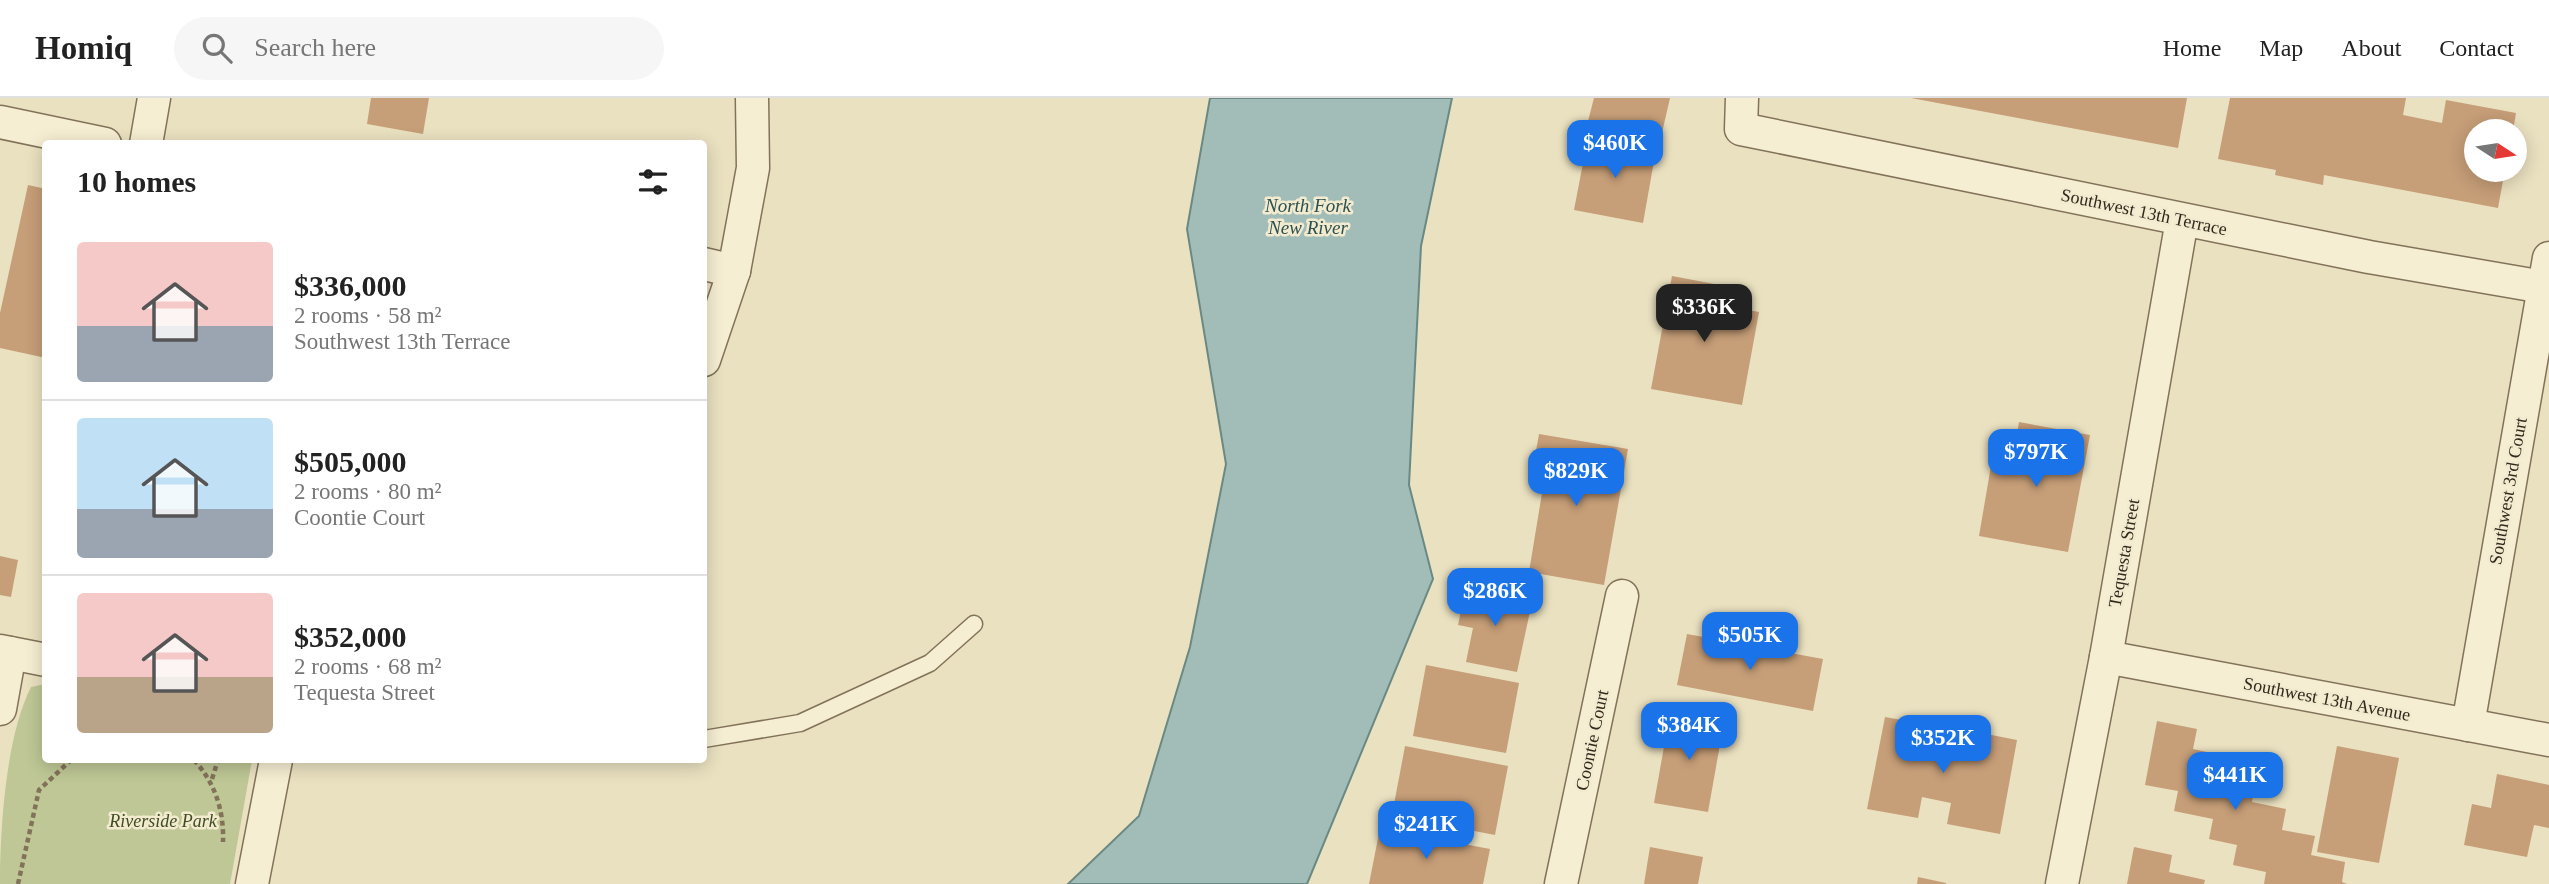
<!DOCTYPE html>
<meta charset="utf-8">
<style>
:root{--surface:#fff;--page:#f6f6f6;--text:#222;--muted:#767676;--line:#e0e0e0;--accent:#1a73e8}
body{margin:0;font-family:Georgia,serif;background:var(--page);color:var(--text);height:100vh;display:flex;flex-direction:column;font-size:26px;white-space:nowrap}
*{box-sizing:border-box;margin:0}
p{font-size:23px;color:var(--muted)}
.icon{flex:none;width:38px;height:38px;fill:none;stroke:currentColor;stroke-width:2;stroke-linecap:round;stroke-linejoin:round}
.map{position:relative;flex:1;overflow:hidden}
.panel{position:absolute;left:42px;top:42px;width:665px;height:623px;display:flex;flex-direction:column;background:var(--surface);border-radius:7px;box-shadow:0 4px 18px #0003}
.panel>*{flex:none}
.needle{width:46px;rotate:102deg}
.tools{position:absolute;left:2464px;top:21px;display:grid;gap:14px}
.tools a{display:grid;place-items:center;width:63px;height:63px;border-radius:50%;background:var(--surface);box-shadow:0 4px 18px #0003;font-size:35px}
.price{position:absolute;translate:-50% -60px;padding:0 16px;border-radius:14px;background:var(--accent);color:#fff;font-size:23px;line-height:46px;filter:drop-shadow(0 2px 4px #0008)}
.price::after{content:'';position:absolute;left:50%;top:42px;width:21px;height:16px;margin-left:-10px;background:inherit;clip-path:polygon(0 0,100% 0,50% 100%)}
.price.active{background:#222;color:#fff}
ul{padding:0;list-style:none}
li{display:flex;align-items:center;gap:21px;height:175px;padding:0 35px}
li+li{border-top:2px solid var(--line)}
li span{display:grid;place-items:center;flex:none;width:196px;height:140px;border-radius:7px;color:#555}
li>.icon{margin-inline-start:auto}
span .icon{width:84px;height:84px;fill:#fffc;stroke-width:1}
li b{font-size:30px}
h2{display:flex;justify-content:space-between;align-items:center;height:84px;padding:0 35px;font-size:30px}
header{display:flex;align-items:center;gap:42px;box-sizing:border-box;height:98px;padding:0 35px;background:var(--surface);border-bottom:2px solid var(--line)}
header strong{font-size:33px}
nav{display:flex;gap:38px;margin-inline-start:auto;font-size:24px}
.search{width:490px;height:63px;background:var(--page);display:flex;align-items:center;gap:18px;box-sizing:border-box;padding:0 24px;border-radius:38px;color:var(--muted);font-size:26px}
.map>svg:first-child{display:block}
.green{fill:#bec795}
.water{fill:#a2bdb7;stroke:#6b8984;stroke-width:2}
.building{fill:#c69e78}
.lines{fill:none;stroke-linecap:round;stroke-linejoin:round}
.lane-casing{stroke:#827259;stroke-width:19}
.street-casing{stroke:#827259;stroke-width:35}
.path{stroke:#827259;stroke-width:4.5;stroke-dasharray:5 3.5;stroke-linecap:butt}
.lane{stroke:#f6eed2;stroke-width:16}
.street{stroke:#f6eed2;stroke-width:32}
.labels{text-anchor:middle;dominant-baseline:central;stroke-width:5;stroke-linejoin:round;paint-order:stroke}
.street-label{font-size:18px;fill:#32291d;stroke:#f2ebcf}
.park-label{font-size:18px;font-style:italic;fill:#404d24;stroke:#f2ebcf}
.water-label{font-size:19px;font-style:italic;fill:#2d5151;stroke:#f2ebcf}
</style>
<header>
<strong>Homiq</strong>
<div class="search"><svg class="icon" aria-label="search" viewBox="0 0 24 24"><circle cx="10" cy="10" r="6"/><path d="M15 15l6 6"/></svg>Search here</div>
<nav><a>Home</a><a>Map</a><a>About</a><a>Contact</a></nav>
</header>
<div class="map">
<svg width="2549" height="786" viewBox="0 0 2549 786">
<rect width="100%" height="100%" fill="#eae1c0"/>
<!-- green -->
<path class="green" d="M 45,586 L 46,662 L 252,662 L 230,786 L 0,786 C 0,730 6,638 31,589 Z"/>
<!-- water -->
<polygon class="water" points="1210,0 1452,0 1421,148 1409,387 1433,481 1307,786 1068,786 1139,718 1190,549 1226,366 1187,131"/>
<!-- building -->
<g class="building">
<polygon points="371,0 429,0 423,36 367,26"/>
<polygon points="1594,0 1670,0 1661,39 1588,23"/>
<polygon points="1911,0 2187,0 2178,50"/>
<polygon points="2230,0 2406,0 2403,17 2442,25 2446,2 2516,15 2513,33 2476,33 2476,72 2505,72 2498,110 2324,77 2323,87 2275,77 2276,72 2218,61"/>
<polygon points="1588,39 1656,52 1643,125 1574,112"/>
<polygon points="28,87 46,91 46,260 0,250 0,215"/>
<polygon points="1672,178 1725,188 1722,207 1759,214 1742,307 1651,291"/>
<polygon points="2019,324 2090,337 2068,454 1979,438 1992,362 2012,366"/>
<polygon points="1539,336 1628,351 1604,487 1529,474 1544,383 1531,381"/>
<polygon points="0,458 18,462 11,499 0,497"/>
<polygon points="1466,489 1532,504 1517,574 1466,564 1473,530 1458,527"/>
<polygon points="1687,536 1823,561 1813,613 1677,587"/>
<polygon points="1426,567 1519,585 1506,655 1413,638"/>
<polygon points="1670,615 1724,624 1708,714 1654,705"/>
<polygon points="1885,619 1935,628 1931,648 1957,653 1961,631 2017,642 2000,736 1947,726 1951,705 1922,699 1918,720 1867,711"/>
<polygon points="2157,623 2197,631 2193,651 2226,658 2222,677 2256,684 2252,704 2286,711 2282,732 2315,738 2311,757 2345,764 2342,784 2347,786 2264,786 2266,774 2233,767 2237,747 2209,741 2213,721 2174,713 2178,693 2145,687"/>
<polygon points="1405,648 1508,668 1495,737 1392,717"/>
<polygon points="2337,648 2399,660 2379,765 2317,754"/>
<polygon points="2497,676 2549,687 2549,730 2534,727 2527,759 2464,747 2472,706 2491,710"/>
<polygon points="1380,730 1490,751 1483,786 1369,786"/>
<polygon points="1650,749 1703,759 1698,786 1644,786"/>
<polygon points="2134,749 2172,757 2169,774 2205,782 2204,786 2127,786"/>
<polygon points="1918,779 1946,785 1946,786 1917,786"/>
</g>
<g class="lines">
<!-- lane casing -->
<g class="lane-casing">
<polyline id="lane" points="704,641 800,625 930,565 974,526"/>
</g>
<!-- street casing -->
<g class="street-casing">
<g id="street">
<polyline points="1742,0 1741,31 2369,159 2549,190"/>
<polyline points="0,24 105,46"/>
<polyline points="146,46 154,0"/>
<polyline points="704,166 734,173"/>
<polyline points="704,262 734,173 753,70 752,0"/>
<polyline points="0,553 46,562"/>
<polyline points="2106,559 2549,642"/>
<polyline points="0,611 10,555"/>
<polyline points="2468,627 2549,160"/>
<polyline points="252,786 276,662"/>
<polyline points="1561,786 1622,498"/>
<polyline points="2062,786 2106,559 2182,122"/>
</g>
</g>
<!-- path -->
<g class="path">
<path d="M 194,662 C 215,685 224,712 223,744"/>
<polyline points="212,681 218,662"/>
<polyline points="18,786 39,692 71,662"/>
</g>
<!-- lane -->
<use href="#lane" class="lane"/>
<!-- street -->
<use href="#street" class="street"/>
</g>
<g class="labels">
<!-- street labels -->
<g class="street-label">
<text transform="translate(2144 114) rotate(12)">Southwest 13th Terrace</text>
<text transform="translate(2508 393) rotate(-80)">Southwest 3rd Court</text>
<text transform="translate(2124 455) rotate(-80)">Tequesta Street</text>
<text transform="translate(2327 601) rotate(11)">Southwest 13th Avenue</text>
<text transform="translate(1592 642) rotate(-78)">Coontie Court</text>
</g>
<!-- park labels -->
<g class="park-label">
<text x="163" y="723">Riverside Park</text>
</g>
<!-- water labels -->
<g class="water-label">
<text x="1308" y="107">North Fork<tspan x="1308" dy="22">New River</tspan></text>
</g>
</g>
</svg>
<div class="tools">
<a><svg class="needle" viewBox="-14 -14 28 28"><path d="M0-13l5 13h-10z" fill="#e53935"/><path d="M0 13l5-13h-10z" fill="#767676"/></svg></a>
</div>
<b class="price" style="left:1615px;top:82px">$460K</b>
<b class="price active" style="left:1704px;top:246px">$336K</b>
<b class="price" style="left:2036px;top:391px">$797K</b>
<b class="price" style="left:1576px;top:410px">$829K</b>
<b class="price" style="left:1495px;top:530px">$286K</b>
<b class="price" style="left:1750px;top:574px">$505K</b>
<b class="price" style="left:1689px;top:664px">$384K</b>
<b class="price" style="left:1943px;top:677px">$352K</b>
<b class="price" style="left:2235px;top:714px">$441K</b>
<b class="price" style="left:1426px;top:763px">$241K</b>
<section class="panel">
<h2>10 homes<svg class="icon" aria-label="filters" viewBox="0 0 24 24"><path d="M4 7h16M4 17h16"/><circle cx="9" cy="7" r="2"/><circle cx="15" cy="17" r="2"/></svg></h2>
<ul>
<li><span style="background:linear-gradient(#f6c9c9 60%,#9aa5b1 0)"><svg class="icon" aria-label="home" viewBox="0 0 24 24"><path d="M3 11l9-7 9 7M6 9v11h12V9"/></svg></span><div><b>$336,000</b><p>2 rooms · 58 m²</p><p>Southwest 13th Terrace</p></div></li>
<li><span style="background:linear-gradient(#bfe0f5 65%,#9aa5b1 0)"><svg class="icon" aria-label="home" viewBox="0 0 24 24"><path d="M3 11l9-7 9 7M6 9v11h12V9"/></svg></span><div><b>$505,000</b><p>2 rooms · 80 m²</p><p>Coontie Court</p></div></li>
<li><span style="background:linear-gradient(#f6c9c9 60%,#b9a48a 0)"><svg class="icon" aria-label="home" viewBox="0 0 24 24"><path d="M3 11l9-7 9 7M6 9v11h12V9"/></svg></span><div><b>$352,000</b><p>2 rooms · 68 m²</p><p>Tequesta Street</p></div></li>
</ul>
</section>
</div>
